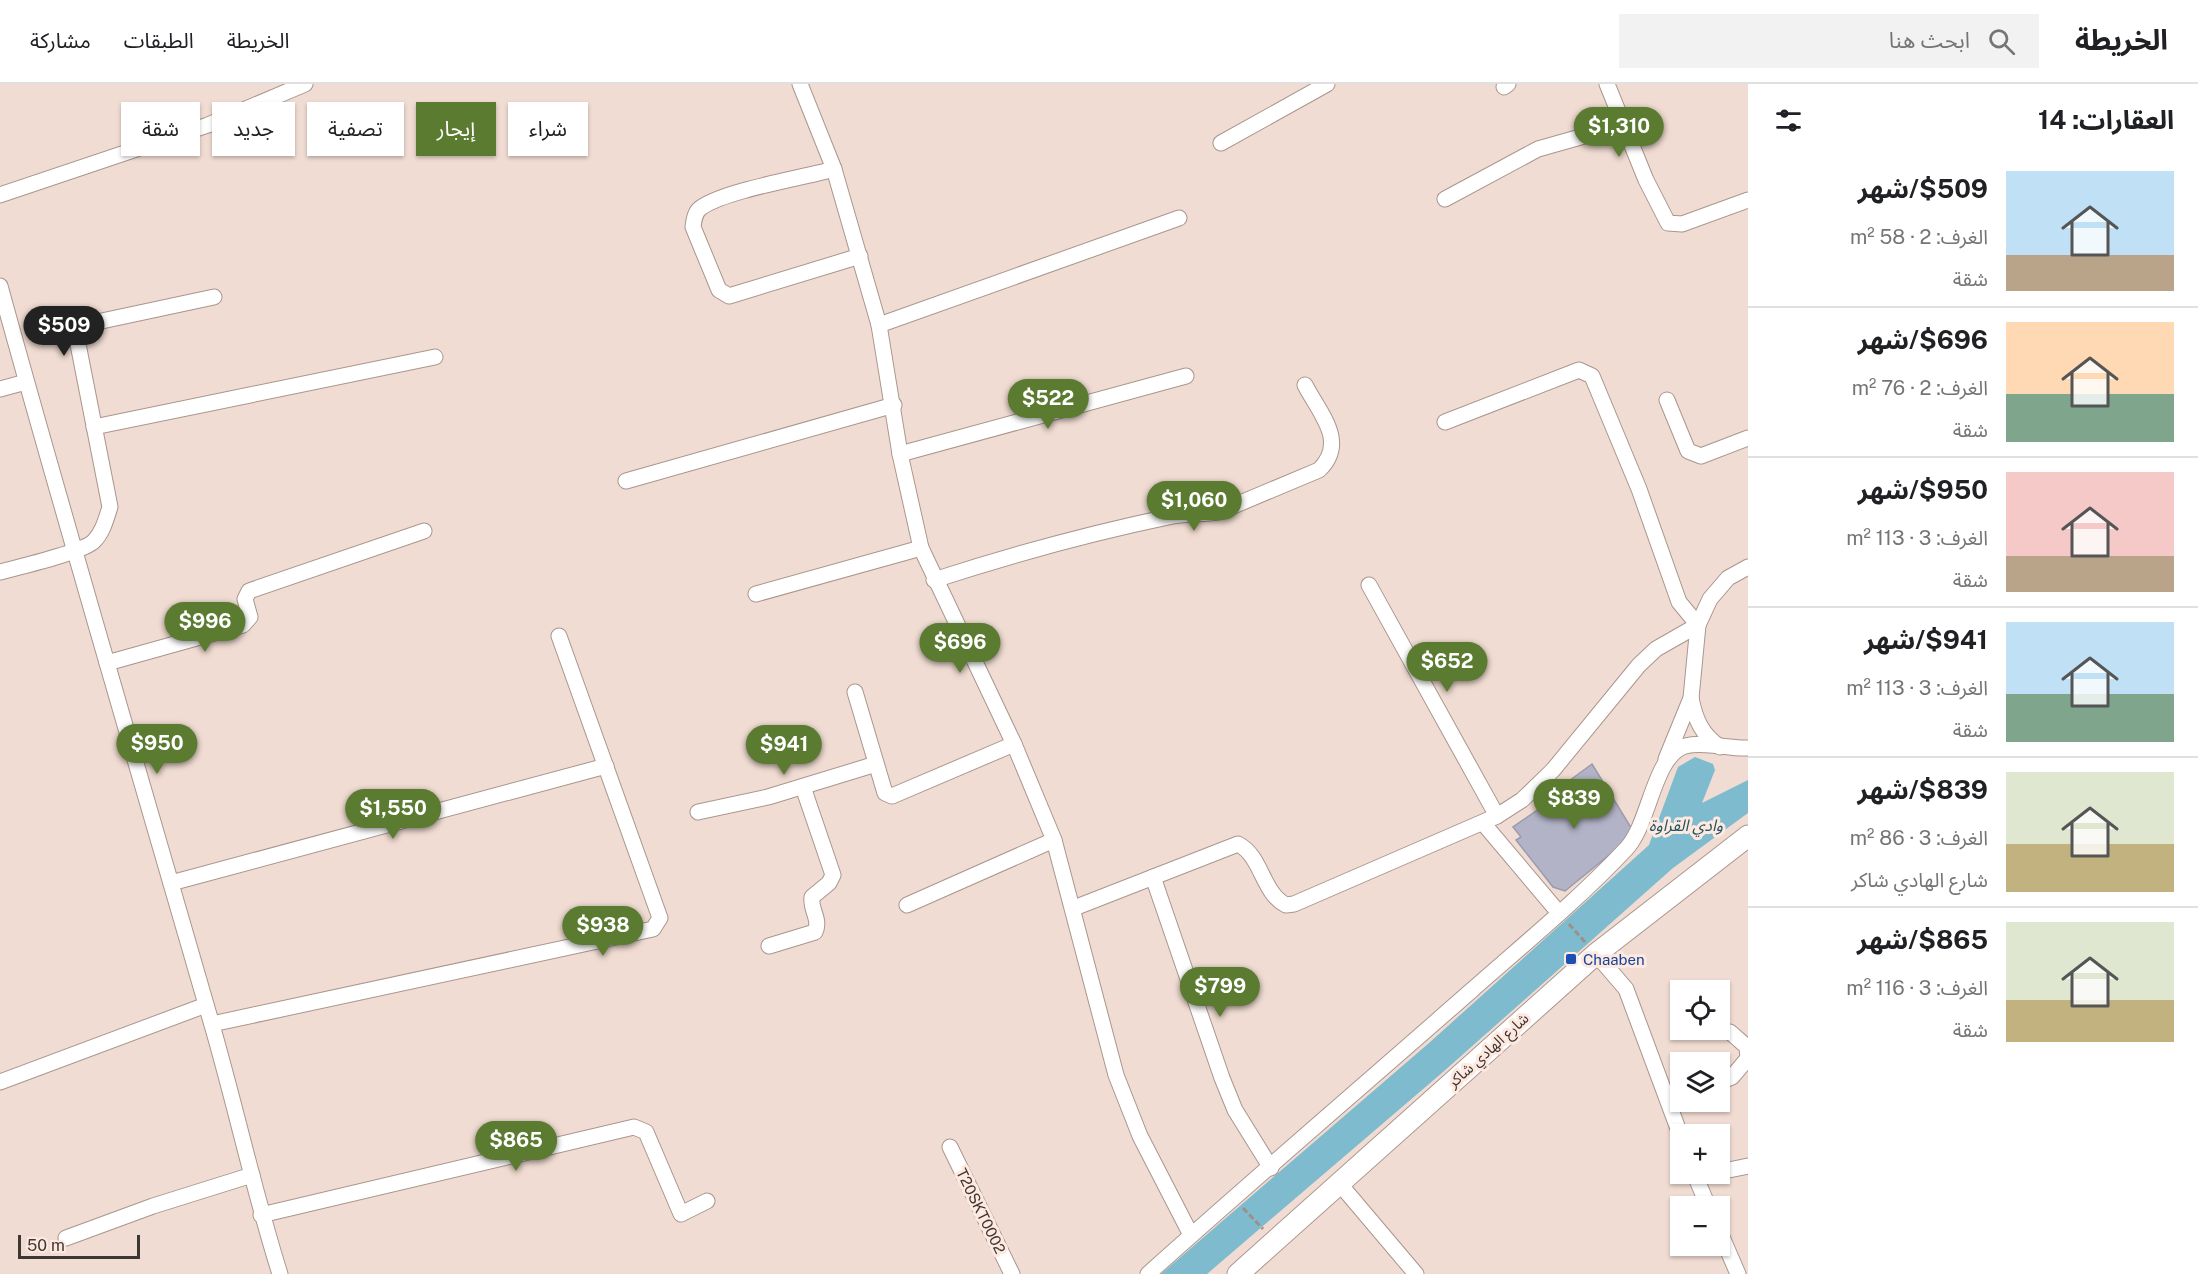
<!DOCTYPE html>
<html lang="ar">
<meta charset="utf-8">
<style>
:root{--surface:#fff;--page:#f2f2f2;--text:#202124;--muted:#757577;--line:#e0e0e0;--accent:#5b7b31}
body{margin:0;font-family:"Public Sans","Noto Sans Arabic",sans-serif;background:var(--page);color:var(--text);direction:rtl;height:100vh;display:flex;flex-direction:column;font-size:22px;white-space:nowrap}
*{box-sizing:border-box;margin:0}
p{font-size:20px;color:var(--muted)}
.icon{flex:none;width:33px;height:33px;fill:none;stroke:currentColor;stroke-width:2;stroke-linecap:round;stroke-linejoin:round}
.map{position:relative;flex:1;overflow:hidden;direction:ltr}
.side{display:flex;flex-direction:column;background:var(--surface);width:450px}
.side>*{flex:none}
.hud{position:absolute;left:18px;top:18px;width:570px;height:54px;direction:rtl;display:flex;gap:12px}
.buttons{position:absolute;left:1670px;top:896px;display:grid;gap:12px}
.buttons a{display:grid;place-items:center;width:60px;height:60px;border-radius:0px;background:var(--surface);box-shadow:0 2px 4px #0004;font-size:30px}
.scale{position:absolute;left:18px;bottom:15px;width:122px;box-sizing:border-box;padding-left:6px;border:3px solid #3e3632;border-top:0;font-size:16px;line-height:21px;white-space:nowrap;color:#3e3632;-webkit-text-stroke:4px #fee9e0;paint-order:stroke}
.price{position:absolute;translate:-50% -51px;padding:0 14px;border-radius:21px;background:var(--accent);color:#fff;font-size:20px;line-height:39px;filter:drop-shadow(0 2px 3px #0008)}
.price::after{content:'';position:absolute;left:50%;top:36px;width:18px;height:14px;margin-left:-9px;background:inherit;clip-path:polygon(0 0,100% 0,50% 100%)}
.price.on{background:#222;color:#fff}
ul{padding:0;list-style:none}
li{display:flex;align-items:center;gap:18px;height:150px;padding:0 24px}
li+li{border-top:2px solid var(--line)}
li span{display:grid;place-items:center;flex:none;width:168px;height:120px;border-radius:0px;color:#555}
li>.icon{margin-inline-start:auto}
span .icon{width:72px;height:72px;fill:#fffc;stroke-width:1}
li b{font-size:26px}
h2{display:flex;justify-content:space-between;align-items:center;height:72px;padding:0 24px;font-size:26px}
.pill{padding:0 21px;border-radius:0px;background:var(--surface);box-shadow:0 2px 4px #0004;font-size:21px;line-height:54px}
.pill.on{background:var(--accent);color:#fff}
header{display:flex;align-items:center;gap:36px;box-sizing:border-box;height:84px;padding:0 30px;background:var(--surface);border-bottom:2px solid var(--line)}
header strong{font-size:28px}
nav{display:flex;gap:33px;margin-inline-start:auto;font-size:21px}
.search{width:420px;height:54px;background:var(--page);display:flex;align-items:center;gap:15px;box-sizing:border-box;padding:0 21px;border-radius:0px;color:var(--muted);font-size:22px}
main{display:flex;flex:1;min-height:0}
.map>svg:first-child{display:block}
.water{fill:#7ebbce}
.building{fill:#b2b3c6;stroke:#9a9bad;stroke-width:1.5}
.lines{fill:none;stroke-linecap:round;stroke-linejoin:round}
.minor-casing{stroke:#a9968d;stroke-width:17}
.secondary-casing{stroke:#a9968d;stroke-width:23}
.path{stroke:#9e9088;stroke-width:3;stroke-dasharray:6 3;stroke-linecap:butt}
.minor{stroke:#fff;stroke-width:15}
.secondary{stroke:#fff;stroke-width:21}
.transit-dot{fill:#1a4fb4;stroke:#fee9e0;stroke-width:2}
.labels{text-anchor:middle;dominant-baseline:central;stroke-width:6;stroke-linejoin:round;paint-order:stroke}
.transit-label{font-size:15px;fill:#164399;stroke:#fee9e0;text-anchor:start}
.street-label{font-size:15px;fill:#3e3632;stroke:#fee9e0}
.water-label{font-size:16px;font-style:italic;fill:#205462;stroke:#fee9e0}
</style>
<header>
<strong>الخريطة</strong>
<div class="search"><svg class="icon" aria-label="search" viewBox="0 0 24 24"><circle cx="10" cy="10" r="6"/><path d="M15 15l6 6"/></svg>ابحث هنا</div>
<nav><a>الخريطة</a><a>الطبقات</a><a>مشاركة</a></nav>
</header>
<main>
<section class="side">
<h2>العقارات: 14<svg class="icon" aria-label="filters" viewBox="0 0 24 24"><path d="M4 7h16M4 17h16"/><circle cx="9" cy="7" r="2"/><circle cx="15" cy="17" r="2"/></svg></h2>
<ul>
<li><span style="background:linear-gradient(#bfe0f5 70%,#b9a48a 0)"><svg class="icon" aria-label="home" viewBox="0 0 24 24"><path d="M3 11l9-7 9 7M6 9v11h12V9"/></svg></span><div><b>$509/شهر</b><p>الغرف: 2 · 58 m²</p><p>شقة</p></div></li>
<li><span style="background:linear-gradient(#ffd9b3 60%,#7fa58c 0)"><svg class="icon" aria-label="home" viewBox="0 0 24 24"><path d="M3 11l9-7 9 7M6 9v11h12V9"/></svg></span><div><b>$696/شهر</b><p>الغرف: 2 · 76 m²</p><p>شقة</p></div></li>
<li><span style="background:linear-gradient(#f6c9c9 70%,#b9a48a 0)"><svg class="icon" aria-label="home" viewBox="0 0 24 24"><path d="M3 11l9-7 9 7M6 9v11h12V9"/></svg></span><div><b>$950/شهر</b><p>الغرف: 3 · 113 m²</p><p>شقة</p></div></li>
<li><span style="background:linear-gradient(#bfe0f5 60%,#7fa58c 0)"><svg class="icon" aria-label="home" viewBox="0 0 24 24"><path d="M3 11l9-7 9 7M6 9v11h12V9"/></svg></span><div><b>$941/شهر</b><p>الغرف: 3 · 113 m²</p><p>شقة</p></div></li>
<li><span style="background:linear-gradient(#dfe7d0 60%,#c2b280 0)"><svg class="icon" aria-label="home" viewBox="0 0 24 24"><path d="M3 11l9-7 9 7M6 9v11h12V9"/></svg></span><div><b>$839/شهر</b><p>الغرف: 3 · 86 m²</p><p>شارع الهادي شاكر</p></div></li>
<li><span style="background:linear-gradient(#dfe7d0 65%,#c2b280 0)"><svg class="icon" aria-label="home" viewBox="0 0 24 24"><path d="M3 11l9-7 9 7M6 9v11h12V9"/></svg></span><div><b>$865/شهر</b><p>الغرف: 3 · 116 m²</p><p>شقة</p></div></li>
</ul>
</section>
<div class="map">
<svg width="1748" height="1190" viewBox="0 0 1748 1190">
<rect width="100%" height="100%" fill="#f0dcd2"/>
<!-- water -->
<polygon class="water" points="1695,673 1713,680 1715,686 1702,719 1748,696 1748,729 1673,784 1443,988 1207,1190 1161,1190 1429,959 1649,761 1678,683"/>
<!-- building -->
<polygon class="building" points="1592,680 1635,750 1565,807 1553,803 1516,756 1521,753 1513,743 1556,713 1554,708"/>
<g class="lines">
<!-- minor casing -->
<g class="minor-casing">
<g id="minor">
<polyline points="800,0 834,85 879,241 900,370 921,464 1014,660 1054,756 1116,991 1140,1052 1191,1151"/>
<polyline points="1607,0 1646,96 1668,139 1682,140 1748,116"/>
<polyline points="1504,3 1508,0"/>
<polyline points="1221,59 1327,0"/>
<path d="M 834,85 C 802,94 727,106 702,123 C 695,127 694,135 693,143 L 719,206 L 729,212 L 860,172"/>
<polyline points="0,111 208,41 305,0"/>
<polyline points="1445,115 1538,65 1623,41"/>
<path d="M 0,202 C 68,449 141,695 212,941 C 236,1024 254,1108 280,1190"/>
<polyline points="879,241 1179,134"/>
<polyline points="0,305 26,298"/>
<polyline points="1667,316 1688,367 1701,372 1748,354"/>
<polyline points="1445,338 1579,286 1592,292 1639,405 1679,518 1698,541"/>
<polyline points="94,343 435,273"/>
<polyline points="900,370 1186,292"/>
<polyline points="626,397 894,321"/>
<path d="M 0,488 C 18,483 84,468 94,457 C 103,448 106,435 110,423 L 77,255 L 83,241 L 214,213"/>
<path d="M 934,496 C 1014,470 1091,449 1173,432 C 1189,429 1203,431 1219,428 L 1319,386 C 1348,358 1320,330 1305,301"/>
<polyline points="1369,501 1497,732"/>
<polyline points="756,510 921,464"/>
<polyline points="107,579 243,541 250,533 245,515 249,507 424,447"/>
<polyline points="855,608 885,709 892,712 1014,660"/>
<path d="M 1691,614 C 1695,635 1702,651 1720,663"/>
<polyline points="1666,675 1691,614 1698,541 1710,515 1728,494 1748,483"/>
<polyline points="698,728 768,713 876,680"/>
<polyline points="1483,739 1559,829"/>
<polyline points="1153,793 1222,994 1235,1026 1271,1084"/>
<polyline points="171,799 606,682"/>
<polyline points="907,821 1054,756"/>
<path d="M 1074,824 L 1238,760 C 1262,772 1262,809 1286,821 L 1294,820 L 1497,732 L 1522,716 L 1553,686 L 1639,581 L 1656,565 L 1698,541"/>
<path d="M 769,862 L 815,848 C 821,835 810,826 812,813 L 829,799 L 833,791 L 803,703"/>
<polyline points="1596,870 1626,905 1680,1050"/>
<polyline points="212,940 653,845 660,834 559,552"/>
<polyline points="0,998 206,921"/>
<polyline points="1719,998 1732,993 1748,974 1747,963 1730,948"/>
<polyline points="950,1063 1012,1190"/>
<polyline points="1719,1088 1748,1082"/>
<polyline points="1694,1089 1708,1122"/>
<polyline points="1339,1099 1416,1190"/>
<polyline points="261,1131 634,1043 646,1048 681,1130 707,1117"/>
<polyline points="1719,1146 1738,1190"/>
<polyline points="66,1154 153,1122 252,1091"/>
<path d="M 1148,1190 C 1255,1094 1364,1001 1472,906 C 1524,860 1578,816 1626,765 C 1650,740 1653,672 1685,662 C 1705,657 1728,665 1748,664"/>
</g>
</g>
<!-- secondary casing -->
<g class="secondary-casing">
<polyline id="secondary" points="1238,1190 1596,870 1748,752"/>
</g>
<!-- path -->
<g class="path">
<polyline points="1569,840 1585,858"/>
<polyline points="1243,1124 1263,1145"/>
</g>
<!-- minor -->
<use href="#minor" class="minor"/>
<!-- secondary -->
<use href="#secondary" class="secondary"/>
</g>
<!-- markers -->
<rect class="transit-dot" x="1565" y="869" width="12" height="12" rx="3"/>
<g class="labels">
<!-- transit labels -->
<g class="transit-label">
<text x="1583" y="875">Chaaben</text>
</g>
<!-- street labels -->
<g class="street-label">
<text transform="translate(1488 966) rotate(-42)">شارع الهادي شاكر</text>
<text transform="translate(981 1127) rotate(64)">T20SKT0002</text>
</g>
<!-- water labels -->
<g class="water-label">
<text x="1686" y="741">وادي القراوة</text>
</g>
</g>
</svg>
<div class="buttons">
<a><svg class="icon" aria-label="locate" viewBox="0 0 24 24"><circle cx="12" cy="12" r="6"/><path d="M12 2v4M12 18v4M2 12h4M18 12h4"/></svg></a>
<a><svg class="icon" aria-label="layers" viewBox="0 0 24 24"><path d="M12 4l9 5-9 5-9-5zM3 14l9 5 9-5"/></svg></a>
<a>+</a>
<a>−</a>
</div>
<div class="scale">50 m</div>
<b class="price" style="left:1619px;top:74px">$1,310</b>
<b class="price on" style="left:64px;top:273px">$509</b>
<b class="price" style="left:1048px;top:346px">$522</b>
<b class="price" style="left:1194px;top:448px">$1,060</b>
<b class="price" style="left:205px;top:569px">$996</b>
<b class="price" style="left:960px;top:590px">$696</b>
<b class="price" style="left:1447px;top:609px">$652</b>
<b class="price" style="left:157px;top:691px">$950</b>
<b class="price" style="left:784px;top:692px">$941</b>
<b class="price" style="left:1574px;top:746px">$839</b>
<b class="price" style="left:393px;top:756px">$1,550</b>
<b class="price" style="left:603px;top:873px">$938</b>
<b class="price" style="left:1220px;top:934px">$799</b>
<b class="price" style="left:516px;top:1088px">$865</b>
<div class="hud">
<a class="pill">شراء</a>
<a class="pill on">إيجار</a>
<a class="pill">تصفية</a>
<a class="pill">جديد</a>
<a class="pill">شقة</a>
</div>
</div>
</main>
